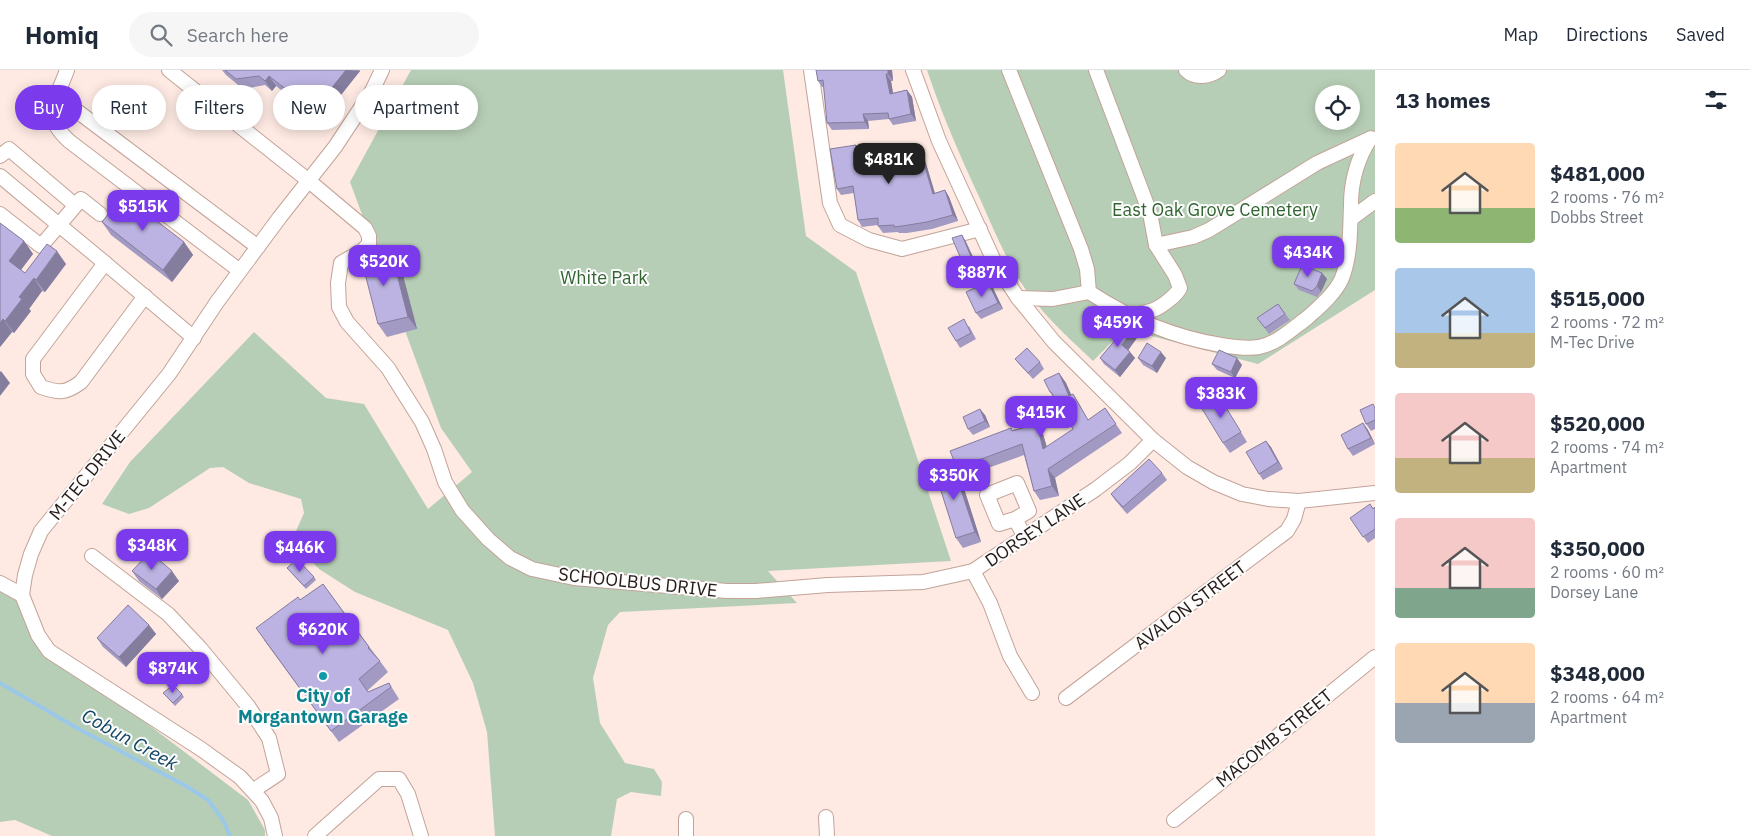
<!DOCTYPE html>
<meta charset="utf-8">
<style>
:root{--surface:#fff;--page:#f6f6f7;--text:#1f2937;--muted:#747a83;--line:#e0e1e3;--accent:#7c3aed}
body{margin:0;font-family:"IBM Plex Sans",sans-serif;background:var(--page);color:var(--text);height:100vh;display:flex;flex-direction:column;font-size:19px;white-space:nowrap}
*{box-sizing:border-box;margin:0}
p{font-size:16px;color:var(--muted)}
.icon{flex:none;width:28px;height:28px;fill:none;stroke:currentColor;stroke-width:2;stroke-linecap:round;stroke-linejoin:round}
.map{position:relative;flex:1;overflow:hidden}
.panel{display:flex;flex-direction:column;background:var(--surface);width:375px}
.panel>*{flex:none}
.hud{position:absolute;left:15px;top:15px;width:475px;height:45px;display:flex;gap:10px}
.tools{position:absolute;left:1315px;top:15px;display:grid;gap:10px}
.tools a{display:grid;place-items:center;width:45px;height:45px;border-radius:50%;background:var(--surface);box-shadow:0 2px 12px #0003;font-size:25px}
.price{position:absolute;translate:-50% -42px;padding:0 11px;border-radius:10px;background:var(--accent);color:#fff;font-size:16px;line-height:32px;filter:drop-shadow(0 1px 2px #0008)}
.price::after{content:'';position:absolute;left:50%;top:30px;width:15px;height:11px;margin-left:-8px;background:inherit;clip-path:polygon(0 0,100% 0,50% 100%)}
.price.on{background:#222;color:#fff}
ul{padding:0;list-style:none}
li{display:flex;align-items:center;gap:15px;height:125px;padding:0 20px}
li span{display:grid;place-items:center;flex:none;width:140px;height:100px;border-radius:5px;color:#555}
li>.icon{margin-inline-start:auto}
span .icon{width:60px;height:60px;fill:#fffc;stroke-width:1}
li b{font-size:21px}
h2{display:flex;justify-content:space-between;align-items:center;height:60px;padding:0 20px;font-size:21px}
.chip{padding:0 18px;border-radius:22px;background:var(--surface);box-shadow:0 2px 12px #0003;font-size:18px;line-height:45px}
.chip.on{background:var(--accent);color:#fff}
header{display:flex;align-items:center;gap:30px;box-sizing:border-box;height:70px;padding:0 25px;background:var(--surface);border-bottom:1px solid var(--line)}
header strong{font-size:24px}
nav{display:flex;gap:28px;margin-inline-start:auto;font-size:18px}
.search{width:350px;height:45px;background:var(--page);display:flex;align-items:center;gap:12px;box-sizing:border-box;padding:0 18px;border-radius:28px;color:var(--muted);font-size:19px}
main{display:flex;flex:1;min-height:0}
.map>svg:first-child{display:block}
.green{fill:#b7ceb6;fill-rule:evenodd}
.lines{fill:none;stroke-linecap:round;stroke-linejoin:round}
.stream{stroke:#9bc8e9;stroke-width:4}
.minor-casing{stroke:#c2a398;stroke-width:16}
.minor{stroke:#fff;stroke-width:14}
.wall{fill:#a29ac2}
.shaded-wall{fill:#847d9e}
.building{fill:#bcb3e2;stroke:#847d9e}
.culture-dot{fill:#0f9aa8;stroke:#fcfcfc;stroke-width:2}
.labels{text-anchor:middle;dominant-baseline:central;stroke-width:4;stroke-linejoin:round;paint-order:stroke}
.park-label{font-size:18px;fill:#316431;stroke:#fcfcfc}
.street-label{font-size:18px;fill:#251a16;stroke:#fcfcfc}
.culture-label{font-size:18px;font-weight:bold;fill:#0d838f;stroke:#fcfcfc}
.water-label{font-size:19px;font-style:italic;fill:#0e4464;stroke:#fcfcfc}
</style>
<header>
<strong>Homiq</strong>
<div class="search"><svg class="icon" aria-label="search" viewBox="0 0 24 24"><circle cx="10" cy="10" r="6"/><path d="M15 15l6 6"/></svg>Search here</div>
<nav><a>Map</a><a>Directions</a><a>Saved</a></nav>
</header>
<main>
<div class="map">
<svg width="1375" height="766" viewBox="0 0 1375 766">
<rect width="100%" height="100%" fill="#feeae3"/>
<!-- green -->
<g class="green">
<polygon points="411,0 783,0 806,166 856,202 951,491 768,501 797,533 620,542 608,555 593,608 600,653 625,693 654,699 662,712 661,726 631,722 617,729 611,766 495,766 487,662 473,613 448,560 355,522 319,499 292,470 304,443 301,429 249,413 223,397 210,398 149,438 129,444 102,434 130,392 254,262 326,328 364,334 428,439 472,402 441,358 350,112"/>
<path d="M 927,0 L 1375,0 L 1375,220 L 1258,294 L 1125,259 L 1093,291 C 1066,265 1036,239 1017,206 C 1003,182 992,156 981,131 C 961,88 942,45 927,0 ZM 1324,24 L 1351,24 L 1351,51 L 1324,51 Z"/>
<polygon points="0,510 22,525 38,565 67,593 248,730 265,760 265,766 52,766 15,750 0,752"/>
</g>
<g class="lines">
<!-- stream -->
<polyline class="stream" points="0,613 75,657 186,716 208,730 223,750 230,766"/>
<!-- minor casing -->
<g class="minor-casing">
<g id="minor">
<path d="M 67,0 C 56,32 40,44 69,71 L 240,201"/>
<polyline points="169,0 309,111 365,158 369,166 369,174 362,181 341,193 338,213 339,237 347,252 388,298 422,352 434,379 445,412 462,440 488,469 510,488 532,499 574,508 727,521 756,521 828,515 923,512 973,501 1096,419 1130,393 1153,370"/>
<polyline points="811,0 830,133 840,155 869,170 902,179 980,159"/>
<polyline points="913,0 939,71 995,193 1018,228 1054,272 1153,370 1187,397 1213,412 1242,424 1268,429 1299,431 1375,423"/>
<path d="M 1009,0 L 1081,179 L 1087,199 L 1089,222 C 1130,249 1173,267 1221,275 C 1233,277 1247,279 1259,277 C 1278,273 1292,259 1307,248 C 1318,238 1336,223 1342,208 C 1351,185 1350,158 1351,134 C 1351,111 1358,87 1370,69"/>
<path d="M 1096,0 L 1150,143 L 1156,175 L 1175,205 L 1180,218 C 1176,226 1159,239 1150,241 C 1144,243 1137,244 1130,246"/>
<path d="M 1186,0 C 1195,9 1209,7 1219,0"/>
<polyline points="57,26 258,177"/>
<polyline points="0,86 9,79 75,135"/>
<polyline points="0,106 59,155 41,176 0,144"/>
<polyline points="100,144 81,129 59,155 105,193"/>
<polyline points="1352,148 1375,131"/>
<polyline points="1156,175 1193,167 1209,160 1317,93 1371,68"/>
<path d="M 145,226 L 81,312 C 65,324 59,323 41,317 L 33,304 L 33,289 L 105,193 L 194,268"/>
<polyline points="1018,228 1053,229 1089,222"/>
<polyline points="1015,449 999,454 987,425 1017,413 1029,441 1015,449 1025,467"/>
<polyline points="92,486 168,544 200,578 248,636 269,668 278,704 254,720"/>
<polyline points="973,501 990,533 1010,586 1032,623"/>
<polyline points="0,513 22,525"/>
<polyline points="1066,628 1287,461 1294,449 1299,431"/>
<polyline points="826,747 827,766"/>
<polyline points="686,749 686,766"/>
<polyline points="1174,750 1375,587"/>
<polyline points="275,766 271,748 262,731 240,707 201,679 49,581 38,565 22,525 25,505 31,484 41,461 169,304 217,232 280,147 335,77 372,21 382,0"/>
<polyline points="315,766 379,709 399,709 408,724 421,766"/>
</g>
</g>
<!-- minor -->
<use href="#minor" class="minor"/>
</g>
<!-- wall -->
<g class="wall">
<polygon points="222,0 360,0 360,1 321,50 307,52 297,43 291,34 294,30 276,16 272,21 265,15 243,19 226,5"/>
<polygon points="816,0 892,0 893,11 891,11 893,23 907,20 912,27 916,51 893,55 889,49 868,51 869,59 832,60 827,53 824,17 822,17 818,11"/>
<polygon points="917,74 924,87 935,123 945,120 949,127 958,151 932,159 907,163 899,163 898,162 883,163 878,156 878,155 862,157 858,150 854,123 841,125 837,119 858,79 886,76 888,80"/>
<polygon points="102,152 184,172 193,185 172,212 111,165"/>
<polygon points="0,153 24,171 33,184 20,200 25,203 66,194 45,222 42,221 29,239 31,241 14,263 12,262 0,277"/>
<polygon points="962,165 966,172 979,200 970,204 965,198"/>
<polygon points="400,194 417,259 387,267 378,254"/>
<polygon points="1322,203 1327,209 1321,222 1317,227 1299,220 1294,214"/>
<polygon points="988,212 993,218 1003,239 981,249 976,243"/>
<polygon points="1278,234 1290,250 1269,264 1257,248"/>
<polygon points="969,256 976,269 960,278 956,271"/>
<polygon points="1124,258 1139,265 1128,280 1135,288 1120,307 1104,294 1100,288 1115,270 1112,267"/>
<polygon points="1138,288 1166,288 1157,303 1143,295"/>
<polygon points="1015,289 1040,292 1044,299 1033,309 1020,295"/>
<polygon points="1212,294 1242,295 1235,308 1217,300"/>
<polygon points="1059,303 1066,313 1071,325 1079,334 1088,350 1105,338 1122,363 1055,408 1059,426 1040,430 1034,421 1024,385 963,407 957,398 1012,360 1037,354 1043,364 1047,377 1073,359 1057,332 1050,322"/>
<polygon points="1219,326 1247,372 1230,383 1223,373"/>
<polygon points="1375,337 1375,359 1371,361 1366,354"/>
<polygon points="985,345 990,357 973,365 968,359"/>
<polygon points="1363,353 1368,360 1375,374 1353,386 1348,379"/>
<polygon points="1266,371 1283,399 1263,410 1259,404"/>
<polygon points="952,393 959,403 981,472 963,478 956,468"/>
<polygon points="1162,403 1167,410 1127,444 1115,430 1111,424"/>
<polygon points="1375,437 1375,468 1368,473 1350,448"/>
<polygon points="287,498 314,507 316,510 306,519"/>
<polygon points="132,501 179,511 162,529 139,511"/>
<polygon points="323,514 388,602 367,621 368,622 389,613 399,629 339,672 264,570"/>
<polygon points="149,555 156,564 126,597 103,577 97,568"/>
<polygon points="163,623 182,624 184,627 175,636"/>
</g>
<!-- shaded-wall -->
<g class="shaded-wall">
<polygon points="346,0 360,1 321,50 314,40"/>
<polygon points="888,0 892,0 893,11 888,4"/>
<polygon points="886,4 891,11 894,30 890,24"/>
<polygon points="269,6 276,16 272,21 265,11"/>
<polygon points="907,20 912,27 916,51 911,44"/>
<polygon points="863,44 868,51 869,59 865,52"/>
<polygon points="917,74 924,87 937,131 933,124"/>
<polygon points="945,120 949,127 958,151 953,145"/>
<polygon points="962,165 966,172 979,200 974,194"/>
<polygon points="24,171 33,184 18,204 9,191"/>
<polygon points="184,172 193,185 172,212 163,200"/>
<polygon points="57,181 66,194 45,222 36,210"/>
<polygon points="391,181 400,194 417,259 408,247"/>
<polygon points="1322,203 1327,209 1321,222 1317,216"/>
<polygon points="34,208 42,221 29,239 31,241 14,263 5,251 19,227"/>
<polygon points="988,212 993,218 1003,239 998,233"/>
<polygon points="3,249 12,262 0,277 0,253"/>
<polygon points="1134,258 1139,265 1127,282 1122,275"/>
<polygon points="1130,282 1135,288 1120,307 1115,300"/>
<polygon points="1161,282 1166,288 1157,303 1152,296"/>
<polygon points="1237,288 1242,295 1235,308 1231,302"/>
<polygon points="1,301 10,313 0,326 0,302"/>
<polygon points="1059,303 1066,313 1076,335 1069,326"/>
<polygon points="980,339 985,345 990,357 985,351"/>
<polygon points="1363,353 1368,360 1375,374 1371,368"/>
<polygon points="1037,354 1043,364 1050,389 1043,379"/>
<polygon points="1266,371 1271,377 1283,399 1278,392"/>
<polygon points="952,393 959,403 981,472 975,462"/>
<polygon points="1048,399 1055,408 1059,426 1052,416"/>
<polygon points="172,501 179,511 162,529 156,519"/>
<polygon points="149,555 156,564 126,597 119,587"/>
</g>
<!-- building -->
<g class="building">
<polygon points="225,0 346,0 314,40 301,42 291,34 296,27 269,6 265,11 259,6 236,9"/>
<polygon points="816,0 888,0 888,4 886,4 890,24 907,20 911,44 889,49 888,43 863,44 865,52 827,53 823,10 818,11"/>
<polygon points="917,74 919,80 920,80 933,124 945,120 953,145 927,152 902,156 894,157 894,155 878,156 878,148 858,150 853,116 837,119 830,79 856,75 856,79 886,76 887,80"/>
<polygon points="123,125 184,172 163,200 102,152"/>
<polygon points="0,153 24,171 9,191 25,203 47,174 57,181 36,210 34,208 19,227 22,229 5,251 3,249 0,253"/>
<polygon points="962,165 974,194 965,198 952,168"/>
<polygon points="391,181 408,247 378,254 361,188"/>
<polygon points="1302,195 1322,203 1317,216 1312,221 1294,214"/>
<polygon points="988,212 998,233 976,243 966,222"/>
<polygon points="1278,234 1285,244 1265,258 1257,248"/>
<polygon points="964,249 971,263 956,271 948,258"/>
<polygon points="1128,253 1134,258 1122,275 1130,282 1115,300 1100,288 1116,269 1112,267 1120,256 1124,258"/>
<polygon points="1147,273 1161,282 1152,296 1138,288"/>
<polygon points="1027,278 1040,292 1028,303 1015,289"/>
<polygon points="1219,280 1237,288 1231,302 1212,294"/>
<polygon points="1059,303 1069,326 1073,324 1088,350 1105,338 1116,354 1048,399 1052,416 1034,421 1022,374 957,398 950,381 1011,358 1012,361 1037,354 1043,379 1073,359 1051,322 1050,322 1044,310"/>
<polygon points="1219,326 1241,362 1223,373 1201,337"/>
<polygon points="1373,334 1375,338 1375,350 1366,354 1360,340"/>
<polygon points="980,339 985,351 968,359 963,347"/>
<polygon points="1363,353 1371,368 1348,379 1341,365"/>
<polygon points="1266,371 1278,392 1259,404 1246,382"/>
<polygon points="1149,389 1162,403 1123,437 1111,424"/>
<polygon points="952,393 975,462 956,468 934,399"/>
<polygon points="1370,434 1373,439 1375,437 1375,459 1363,467 1350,448"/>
<polygon points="150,482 172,501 156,519 132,501"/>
<polygon points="297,489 314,507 304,516 287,498"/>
<polygon points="323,514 369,577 368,578 380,591 359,609 368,622 389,613 391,617 331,661 256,558 298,527 300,530"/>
<polygon points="128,535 149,555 119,587 97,568"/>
<polygon points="173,615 182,624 173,633 163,623"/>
</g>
<!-- markers -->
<circle class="culture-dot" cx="323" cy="606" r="5"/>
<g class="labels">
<!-- park labels -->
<g class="park-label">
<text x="1215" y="139">East Oak Grove Cemetery</text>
<text x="604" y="207">White Park</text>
</g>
<!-- street labels -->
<g class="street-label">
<text transform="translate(87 405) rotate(-51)">M-TEC DRIVE</text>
<text transform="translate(1035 460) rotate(-34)">DORSEY LANE</text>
<text transform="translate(638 512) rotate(6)">SCHOOLBUS DRIVE</text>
<text transform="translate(1190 535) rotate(-37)">AVALON STREET</text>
<text transform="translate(1274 668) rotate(-39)">MACOMB STREET</text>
</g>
<!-- culture labels -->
<g class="culture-label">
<text x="323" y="625">City of<tspan x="323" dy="21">Morgantown Garage</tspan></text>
</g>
<!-- water labels -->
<g class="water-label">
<text transform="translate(130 669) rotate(29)">Cobun Creek</text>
</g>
</g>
</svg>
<div class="tools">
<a><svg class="icon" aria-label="locate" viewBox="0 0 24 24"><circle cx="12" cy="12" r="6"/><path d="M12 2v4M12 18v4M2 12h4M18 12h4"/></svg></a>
</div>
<b class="price on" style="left:889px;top:115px">$481K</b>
<b class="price" style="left:143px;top:162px">$515K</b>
<b class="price" style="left:1308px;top:208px">$434K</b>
<b class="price" style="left:384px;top:217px">$520K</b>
<b class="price" style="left:982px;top:228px">$887K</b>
<b class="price" style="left:1118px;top:278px">$459K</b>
<b class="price" style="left:1221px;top:349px">$383K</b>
<b class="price" style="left:1041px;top:368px">$415K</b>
<b class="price" style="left:954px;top:431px">$350K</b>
<b class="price" style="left:152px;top:501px">$348K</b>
<b class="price" style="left:300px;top:503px">$446K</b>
<b class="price" style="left:323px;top:585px">$620K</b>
<b class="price" style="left:173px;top:624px">$874K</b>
<div class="hud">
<a class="chip on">Buy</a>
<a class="chip">Rent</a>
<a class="chip">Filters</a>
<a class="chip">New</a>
<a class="chip">Apartment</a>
</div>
</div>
<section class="panel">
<h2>13 homes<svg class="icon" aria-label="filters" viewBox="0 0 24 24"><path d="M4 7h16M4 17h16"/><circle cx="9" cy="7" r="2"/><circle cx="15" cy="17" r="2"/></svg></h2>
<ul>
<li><span style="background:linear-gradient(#ffd9b3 65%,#8fb573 0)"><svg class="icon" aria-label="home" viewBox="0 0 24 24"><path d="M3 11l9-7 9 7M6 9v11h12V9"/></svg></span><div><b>$481,000</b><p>2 rooms · 76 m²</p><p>Dobbs Street</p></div></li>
<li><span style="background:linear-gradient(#a9c7e8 65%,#c2b280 0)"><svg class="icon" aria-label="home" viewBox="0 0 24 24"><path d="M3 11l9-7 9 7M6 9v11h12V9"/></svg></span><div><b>$515,000</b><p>2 rooms · 72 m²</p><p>M-Tec Drive</p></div></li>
<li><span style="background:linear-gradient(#f6c9c9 65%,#c2b280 0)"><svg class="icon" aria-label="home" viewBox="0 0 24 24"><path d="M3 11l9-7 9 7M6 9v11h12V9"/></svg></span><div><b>$520,000</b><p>2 rooms · 74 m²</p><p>Apartment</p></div></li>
<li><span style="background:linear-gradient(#f6c9c9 70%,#7fa58c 0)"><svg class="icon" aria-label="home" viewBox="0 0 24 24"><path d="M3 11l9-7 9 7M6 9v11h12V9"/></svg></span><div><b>$350,000</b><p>2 rooms · 60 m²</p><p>Dorsey Lane</p></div></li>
<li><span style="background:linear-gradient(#ffd9b3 60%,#9aa5b1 0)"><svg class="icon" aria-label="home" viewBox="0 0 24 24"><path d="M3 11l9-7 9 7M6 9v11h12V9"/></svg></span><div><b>$348,000</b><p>2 rooms · 64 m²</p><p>Apartment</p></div></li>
</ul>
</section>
</main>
